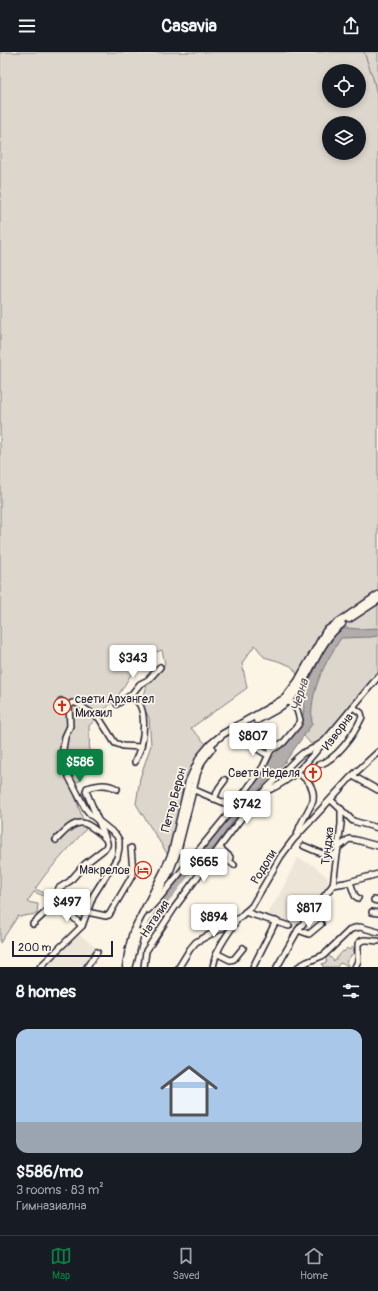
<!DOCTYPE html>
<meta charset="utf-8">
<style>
:root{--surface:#171b24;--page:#20242c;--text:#f1f3f6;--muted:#9ea1a6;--line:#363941;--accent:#0b8043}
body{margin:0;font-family:Pangolin,sans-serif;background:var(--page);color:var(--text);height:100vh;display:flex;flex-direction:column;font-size:15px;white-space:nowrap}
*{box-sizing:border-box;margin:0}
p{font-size:13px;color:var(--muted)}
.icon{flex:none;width:22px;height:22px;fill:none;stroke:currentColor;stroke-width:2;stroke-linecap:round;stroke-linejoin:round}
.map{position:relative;height:915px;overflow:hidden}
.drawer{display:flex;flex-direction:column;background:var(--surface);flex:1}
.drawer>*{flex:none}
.buttons{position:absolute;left:322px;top:12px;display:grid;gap:8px}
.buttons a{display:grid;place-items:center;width:44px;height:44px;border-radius:50%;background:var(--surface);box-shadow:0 2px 6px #0003;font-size:20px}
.scale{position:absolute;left:12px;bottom:10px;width:101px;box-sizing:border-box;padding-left:4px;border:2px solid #22223b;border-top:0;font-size:11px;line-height:14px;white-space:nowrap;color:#22223b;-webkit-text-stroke:3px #fcf5e5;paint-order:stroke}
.price{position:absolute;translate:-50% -34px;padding:0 9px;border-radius:4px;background:#fff;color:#222;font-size:13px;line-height:26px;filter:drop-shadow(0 1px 2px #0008)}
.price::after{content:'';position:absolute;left:50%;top:24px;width:12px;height:9px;margin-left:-6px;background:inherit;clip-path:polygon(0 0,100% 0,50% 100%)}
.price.on{background:var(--accent);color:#fff}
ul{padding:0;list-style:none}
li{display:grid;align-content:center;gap:8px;height:212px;padding:0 16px}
li span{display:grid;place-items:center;height:124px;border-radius:12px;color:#555}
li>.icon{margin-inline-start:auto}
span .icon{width:72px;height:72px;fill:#fffc;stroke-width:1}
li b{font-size:17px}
h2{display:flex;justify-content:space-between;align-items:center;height:48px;padding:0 16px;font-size:17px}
header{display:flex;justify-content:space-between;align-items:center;height:52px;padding:0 16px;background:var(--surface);font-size:18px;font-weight:700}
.menu{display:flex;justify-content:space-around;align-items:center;height:56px;border-top:1px solid var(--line);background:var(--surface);font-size:11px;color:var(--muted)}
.menu a{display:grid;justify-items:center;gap:2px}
.menu .on{color:var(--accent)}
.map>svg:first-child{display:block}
.built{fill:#ece5d8}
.green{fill:#dcd6cc;stroke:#7f7c84;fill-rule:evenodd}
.water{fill:#b2adab;stroke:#78757e}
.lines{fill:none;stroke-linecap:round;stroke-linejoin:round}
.stream{stroke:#78757e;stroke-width:1}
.river{stroke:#b2adab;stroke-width:6}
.minor-casing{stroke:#22223b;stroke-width:8}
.major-casing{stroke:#22223b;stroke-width:9}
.minor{stroke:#fcf5e5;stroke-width:5}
.major{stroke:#fcf5e5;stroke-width:6}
.labels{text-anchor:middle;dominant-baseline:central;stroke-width:3.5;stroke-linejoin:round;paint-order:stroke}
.poi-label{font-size:12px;fill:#22223b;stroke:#fcf5e5;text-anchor:end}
.street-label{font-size:12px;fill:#22223b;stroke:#fcf5e5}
.water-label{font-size:13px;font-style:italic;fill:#545362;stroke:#fcf5e5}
</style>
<header><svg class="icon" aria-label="menu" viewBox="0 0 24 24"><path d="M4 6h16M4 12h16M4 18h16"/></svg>Casavia<svg class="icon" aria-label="share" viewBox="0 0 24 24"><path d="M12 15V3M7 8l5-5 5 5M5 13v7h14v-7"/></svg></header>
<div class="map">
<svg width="378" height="915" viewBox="0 0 378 915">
<rect width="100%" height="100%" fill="#fcf5e5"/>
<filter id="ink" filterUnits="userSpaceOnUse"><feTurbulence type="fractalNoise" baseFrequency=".025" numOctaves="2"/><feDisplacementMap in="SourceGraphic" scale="8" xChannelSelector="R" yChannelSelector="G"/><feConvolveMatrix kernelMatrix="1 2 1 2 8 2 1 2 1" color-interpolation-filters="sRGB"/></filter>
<g filter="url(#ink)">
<!-- built -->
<g class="built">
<polygon points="297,806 313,813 327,825 329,831 326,839 297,877 277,867 266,864 281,840"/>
<polygon points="77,881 98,897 86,915 43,915"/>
</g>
<!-- green -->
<g class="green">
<path d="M 0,0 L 378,0 L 378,622 L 328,683 L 319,690 L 311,692 L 304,684 L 303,660 L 304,647 L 296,620 L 291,614 L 278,609 L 264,605 L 255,593 L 242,611 L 247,636 L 191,676 L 206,692 L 196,707 L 168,803 L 136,752 L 140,726 L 151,693 L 149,666 L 142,651 L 147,633 L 165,612 L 162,598 L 148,603 L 130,624 L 118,644 L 89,674 L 90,719 L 79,724 L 81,728 L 77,730 L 72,728 L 70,729 L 86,777 L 45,823 L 35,837 L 47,842 L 44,844 L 34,840 L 27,850 L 38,852 L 37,862 L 23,864 L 20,865 L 18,864 L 0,891 ZM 329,19 L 359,19 L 359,49 L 329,49 ZM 329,71 L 359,71 L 359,101 L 329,101 Z"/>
<polygon points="353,895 354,900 346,910 348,913 348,914 340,911 337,915 323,915 322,912 327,910 324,903 328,903 334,909 343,899 344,900 347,896 349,898"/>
</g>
<!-- water -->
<path class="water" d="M 346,576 L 359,577 L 378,576 L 378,584 L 371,585 L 341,586 C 324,612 309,640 312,672 L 285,710 L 260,736 L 230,773 L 215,795 L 206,801 L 214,786 L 253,737 C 255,729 258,721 263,715 C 280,696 312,671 303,642 L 323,601 L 337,581 Z"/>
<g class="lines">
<!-- stream -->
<polyline class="stream" points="364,0 373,26 378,47"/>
<!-- river -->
<polyline class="river" points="150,872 165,850 259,727"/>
<!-- minor casing -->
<g class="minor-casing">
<g id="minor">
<path d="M 61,649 L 69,654 L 72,651 L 76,651 L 99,666 L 115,691 L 123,694 L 141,695 C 144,683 146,660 138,650 C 137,648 133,645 131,643"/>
<polyline points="117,652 131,643 140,632 148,628 160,615"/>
<path d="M 238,678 C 248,690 254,696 268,703"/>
<polyline points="248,690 261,678"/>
<polyline points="135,710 141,695"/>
<path d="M 318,713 C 337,708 354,682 362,665 L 361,661 L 353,655"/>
<polyline points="353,724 378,738"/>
<polyline points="192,737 234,755"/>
<path d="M 267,739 C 296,726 307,710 327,686 C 344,666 361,645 378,625"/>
<polyline points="214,747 219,736 225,728"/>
<polyline points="331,748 353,769 378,776"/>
<path d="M 297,783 L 300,774 L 313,749 C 315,735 308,728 297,720"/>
<path d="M 105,785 L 86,739 L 87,736 C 99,733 106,731 117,737"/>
<polyline points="304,794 330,805 337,801"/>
<polyline points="220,796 230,805 229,809 234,813"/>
<polyline points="338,796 349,787 356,788 378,794"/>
<polyline points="350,830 355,844 358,846"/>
<polyline points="333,833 345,831 378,822"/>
<polyline points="374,848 378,849"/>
<polyline points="65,857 82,874"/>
<polyline points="148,858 161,844 234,755 263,715 271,698 284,690 298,673 300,668 297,658 288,649"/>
<polyline points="87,860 106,864 109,863 132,824 133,819 131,796"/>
<polyline points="245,860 289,874"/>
<polyline points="372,860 378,861"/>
<path d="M 33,872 L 49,857 L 52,853 L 53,847 L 59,836 L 70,829 L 85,812 L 103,798 C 106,796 108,794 107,790 C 106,785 88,771 82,771 C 72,770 63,781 56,788"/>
<polyline points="298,878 309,882 321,872"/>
<polyline points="216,901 230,908 234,907 243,896"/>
<polyline points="40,915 82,874 93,844 117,806 119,796 119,788 116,783 90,762 85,756 69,725 63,697 65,685 70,674 69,654"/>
<polyline points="87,915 97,900"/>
<polyline points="144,915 146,899 175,855 254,749 297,706 303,701 314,696 326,688"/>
<polyline points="179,915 190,897 196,890 228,873 239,866 252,854 281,804 293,788 351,725 378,700"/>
<path d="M 213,915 C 216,896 227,884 237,868"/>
<polyline points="253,915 276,869"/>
<polyline points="277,915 298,878 333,833 341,772 341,757"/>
<polyline points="298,915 307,910 324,903 351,877 360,875 378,880"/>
<path d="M 355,915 L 358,909 L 358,892 C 363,885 370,889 378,889"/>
</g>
</g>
<!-- major casing -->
<g class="major-casing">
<g id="major">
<polyline points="349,567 378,548"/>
<path d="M 257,668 C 270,661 283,655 293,644 C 311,623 319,588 342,572"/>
<polyline points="151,852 169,821 177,800 197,721 202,709 212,696"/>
<polyline points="130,913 138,880"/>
<polyline points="126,915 129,896 133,880 164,819 172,801 189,729 200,705 211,692 223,682 272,654 285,646 298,629 326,579 378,543"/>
</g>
</g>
<!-- minor -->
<use href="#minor" class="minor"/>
<!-- major -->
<use href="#major" class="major"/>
</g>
</g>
<!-- icons -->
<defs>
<g id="church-ring" transform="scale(0.9)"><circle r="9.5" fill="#fcf5e5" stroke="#c8321e" stroke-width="1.5"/><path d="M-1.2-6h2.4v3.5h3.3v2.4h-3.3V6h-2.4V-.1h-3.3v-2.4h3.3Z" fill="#c8321e"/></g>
<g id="hotel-ring" transform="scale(0.9)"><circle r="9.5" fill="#fcf5e5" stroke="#c8321e" stroke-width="1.5"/><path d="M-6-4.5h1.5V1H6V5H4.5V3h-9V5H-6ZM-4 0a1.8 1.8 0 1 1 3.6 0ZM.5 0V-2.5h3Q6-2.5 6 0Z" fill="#c8321e"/></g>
</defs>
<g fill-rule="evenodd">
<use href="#church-ring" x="62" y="654"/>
<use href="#church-ring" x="313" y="721"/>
<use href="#hotel-ring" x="143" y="818"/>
</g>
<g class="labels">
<!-- poi labels -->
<g class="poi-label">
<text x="75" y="647" text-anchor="start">свети Архангел<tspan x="75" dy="14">Михаил</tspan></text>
<text x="300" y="721">Света Неделя</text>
<text x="130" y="818">Макрелов</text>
</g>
<!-- street labels -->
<g class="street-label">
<text transform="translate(338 680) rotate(-53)">Изворна</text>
<text transform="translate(174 748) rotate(-75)">Петър Берон</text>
<text transform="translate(328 794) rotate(-83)">Тунджа</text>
<text transform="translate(264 815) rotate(-59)">Родопи</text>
<text transform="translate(155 867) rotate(-56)">Наталия</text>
</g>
<!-- water labels -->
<g class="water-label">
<text transform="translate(300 643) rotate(-73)">Черна</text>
</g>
</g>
</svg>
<div class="buttons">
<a><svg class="icon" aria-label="locate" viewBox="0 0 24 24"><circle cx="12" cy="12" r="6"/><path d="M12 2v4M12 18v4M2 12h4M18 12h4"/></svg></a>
<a><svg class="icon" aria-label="layers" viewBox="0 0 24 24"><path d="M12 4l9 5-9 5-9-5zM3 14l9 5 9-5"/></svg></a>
</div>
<div class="scale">200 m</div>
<b class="price" style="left:133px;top:627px">$343</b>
<b class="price" style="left:253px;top:705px">$807</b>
<b class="price on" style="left:80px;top:731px">$586</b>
<b class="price" style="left:247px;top:773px">$742</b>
<b class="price" style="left:204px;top:831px">$665</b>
<b class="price" style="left:67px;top:871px">$497</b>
<b class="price" style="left:309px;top:877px">$817</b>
<b class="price" style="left:214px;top:886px">$894</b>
</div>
<section class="drawer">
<h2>8 homes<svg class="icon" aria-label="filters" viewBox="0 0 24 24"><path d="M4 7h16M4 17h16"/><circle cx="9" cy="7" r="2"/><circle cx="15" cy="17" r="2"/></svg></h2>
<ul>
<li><span style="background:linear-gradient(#a9c7e8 75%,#9aa5b1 0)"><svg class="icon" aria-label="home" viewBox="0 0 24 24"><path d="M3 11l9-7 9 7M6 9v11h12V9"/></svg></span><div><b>$586/mo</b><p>3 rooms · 83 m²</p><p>Гимназиална</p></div></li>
</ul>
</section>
<nav class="menu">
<a class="on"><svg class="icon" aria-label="map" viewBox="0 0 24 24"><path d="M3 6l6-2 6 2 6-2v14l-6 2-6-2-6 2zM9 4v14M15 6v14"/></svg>Map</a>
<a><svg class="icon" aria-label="saved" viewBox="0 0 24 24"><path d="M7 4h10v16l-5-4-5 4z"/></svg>Saved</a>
<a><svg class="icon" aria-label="home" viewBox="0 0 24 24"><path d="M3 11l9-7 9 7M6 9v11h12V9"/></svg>Home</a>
</nav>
